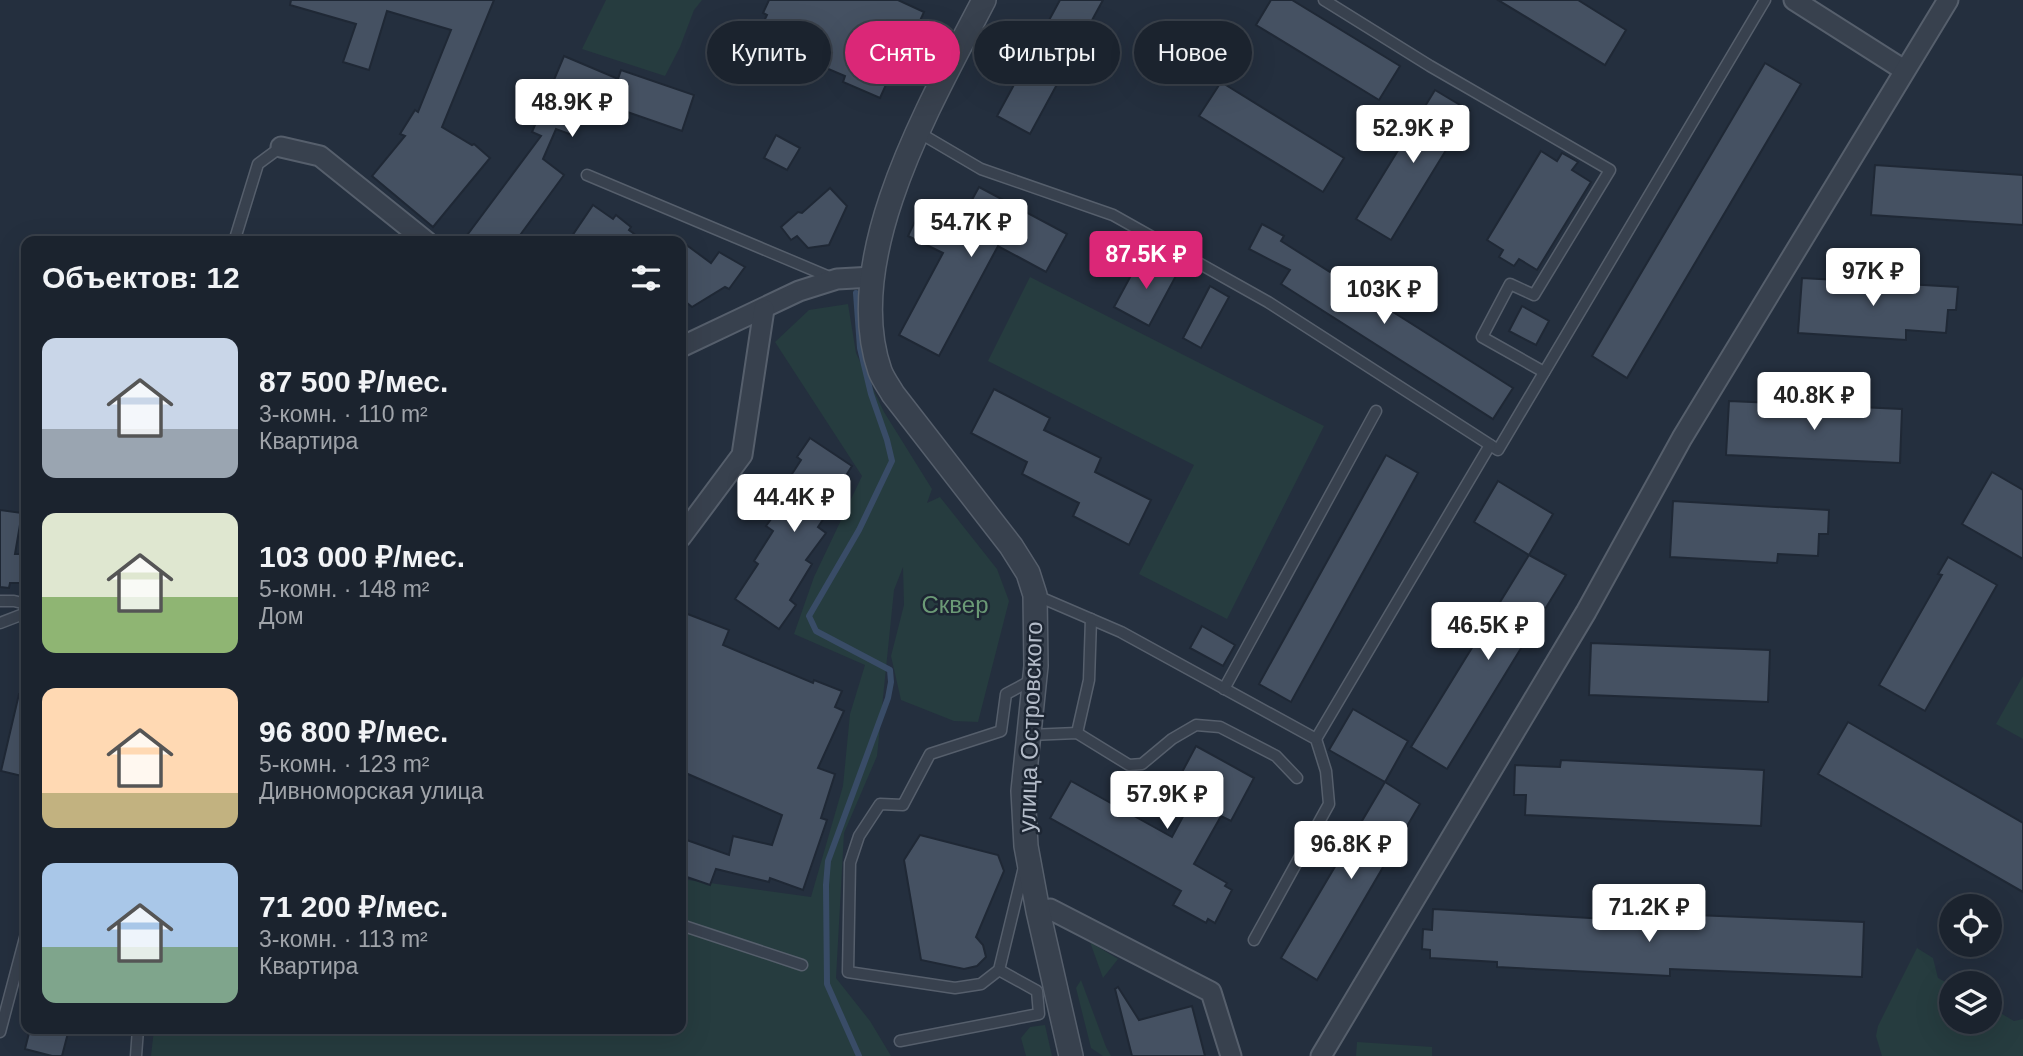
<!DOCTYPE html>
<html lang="ru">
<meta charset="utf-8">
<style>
:root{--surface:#1b232e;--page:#242b36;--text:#f1f3f6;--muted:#a0a4aa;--line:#39404a;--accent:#db2777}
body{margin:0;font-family:Arial,sans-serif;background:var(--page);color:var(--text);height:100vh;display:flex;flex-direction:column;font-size:26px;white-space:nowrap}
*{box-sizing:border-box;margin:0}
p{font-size:23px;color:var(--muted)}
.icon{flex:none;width:38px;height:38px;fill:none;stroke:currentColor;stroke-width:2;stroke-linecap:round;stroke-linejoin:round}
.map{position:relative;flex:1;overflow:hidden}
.side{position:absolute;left:21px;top:236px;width:665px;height:798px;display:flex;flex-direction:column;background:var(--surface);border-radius:14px;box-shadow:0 7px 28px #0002,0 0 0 2px var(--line)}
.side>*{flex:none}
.banner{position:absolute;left:707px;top:21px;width:665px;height:63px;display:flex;gap:14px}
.tools{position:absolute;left:1939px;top:894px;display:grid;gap:14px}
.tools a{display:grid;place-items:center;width:63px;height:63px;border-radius:50%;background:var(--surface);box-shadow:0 7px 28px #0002,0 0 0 2px var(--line);font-size:35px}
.price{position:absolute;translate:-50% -60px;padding:0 16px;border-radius:7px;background:#fff;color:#222;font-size:23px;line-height:46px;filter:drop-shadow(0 2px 4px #0008)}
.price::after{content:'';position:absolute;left:50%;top:42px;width:21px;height:16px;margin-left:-10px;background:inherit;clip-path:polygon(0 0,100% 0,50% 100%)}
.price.on{background:var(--accent);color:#fff}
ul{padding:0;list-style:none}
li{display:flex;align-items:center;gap:21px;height:175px;padding:0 21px}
li span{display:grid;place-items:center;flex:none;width:196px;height:140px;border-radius:14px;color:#555}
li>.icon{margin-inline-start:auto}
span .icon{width:84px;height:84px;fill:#fffc;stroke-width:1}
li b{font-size:30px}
h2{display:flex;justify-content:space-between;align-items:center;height:84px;padding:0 21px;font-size:30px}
.pill{padding:0 24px;border-radius:32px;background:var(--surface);box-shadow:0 7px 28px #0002,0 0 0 2px var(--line);font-size:24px;line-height:63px}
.pill.on{background:var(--accent);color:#fff}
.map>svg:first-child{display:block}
.green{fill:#263c3f}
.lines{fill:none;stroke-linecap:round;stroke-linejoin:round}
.stream{stroke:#394c67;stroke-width:6}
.building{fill:#455162;stroke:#1f2835;stroke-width:2}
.service-casing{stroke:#565f6c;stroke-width:13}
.minor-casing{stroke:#565f6c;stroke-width:23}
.tertiary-casing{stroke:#565f6c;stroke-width:26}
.service{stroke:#38414e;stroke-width:10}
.minor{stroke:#38414e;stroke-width:19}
.tertiary{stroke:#38414e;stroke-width:23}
.labels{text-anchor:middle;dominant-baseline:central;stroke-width:5;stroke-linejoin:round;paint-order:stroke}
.park-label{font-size:24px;fill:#6b9a76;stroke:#1d2633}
.street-label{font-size:24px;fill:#b4bcc9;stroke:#1d2633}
</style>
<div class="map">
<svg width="2023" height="1056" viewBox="0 0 2023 1056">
<rect width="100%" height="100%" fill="#242f3e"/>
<!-- green -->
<g class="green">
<polygon points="606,0 702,0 694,10 680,47 665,76 582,49"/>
<polygon points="1030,277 1324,426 1227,619 1139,574 1194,465 988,361"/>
<polygon points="848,304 856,353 884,412 932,489 927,503 940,497 997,569 1009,601 978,722 954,721 901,700 891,656 904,605 903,567 894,590 877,756 844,833 836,978 870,1021 891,1056 151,1056 154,1029 681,1029 681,879 811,897 843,786 850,714 865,665 794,634 814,577 862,476 775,342 809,310"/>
<polygon points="2023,676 2023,739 1996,724"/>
<polygon points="1090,942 1118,959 1103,978"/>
<polygon points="1917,948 1933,958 1938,978 1951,985 1951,1022 1990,1022 1990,1007 2014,1021 2023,1019 2023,1056 1882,1056 1876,1036 1878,1026"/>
<polygon points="1081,980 1106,1047 1111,1056 1103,1056 1091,1048 1076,988"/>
<polygon points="1045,1025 1052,1056 1026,1056 1021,1038 1030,1027"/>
<polygon points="1357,1042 1432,1047 1432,1056 1356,1056"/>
</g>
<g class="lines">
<!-- stream -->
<polyline class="stream" points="856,293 860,348 871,394 887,440 892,461 859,530 809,616 816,631 890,670 891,682 888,698 828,861 826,885 827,984 859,1056"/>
</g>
<!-- building -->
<g class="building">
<polygon points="291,0 494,0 442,127 472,145 474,144 490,158 433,227 372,176 405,136 400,134 415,110 418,112 451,30 387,11 369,70 343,62 356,24 290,5"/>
<polygon points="769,0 898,0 924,12 898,69 894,67 880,98 843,82 845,76 756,38 767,15 763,13"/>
<polygon points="1060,0 1103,0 1030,134 997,116"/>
<polygon points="1271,0 1292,0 1400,66 1379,100 1256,25"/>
<polygon points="1498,0 1578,0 1626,30 1605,65"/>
<polygon points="564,56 618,79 621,70 694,95 682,131 587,98 572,135 556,129 543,159 564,175 515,242 462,242 541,136 532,132"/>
<polygon points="1765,63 1801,84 1627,378 1592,356"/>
<polygon points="1221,82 1344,158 1323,192 1199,116"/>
<polygon points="1435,90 1470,111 1391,240 1356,219"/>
<polygon points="776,135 800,148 787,170 764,158"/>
<polygon points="1541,151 1557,161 1562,153 1578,162 1572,170 1591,182 1537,270 1519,259 1514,266 1499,257 1503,250 1487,240"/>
<polygon points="1875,165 2023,175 2023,225 1871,215"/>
<polygon points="979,187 1067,234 1046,272 998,246 939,356 899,335 943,253 908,236 925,200 962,218"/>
<polygon points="830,188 847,206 829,245 808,248 797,236 791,240 781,227 798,212 802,213"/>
<polygon points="593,205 613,219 616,215 631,227 629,230 645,242 568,242"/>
<polygon points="1262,224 1284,236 1281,241 1513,388 1493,419 1281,284 1290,270 1249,249"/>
<polygon points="681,241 711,263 719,252 745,267 729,289 725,287 692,307 681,298"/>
<polygon points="1142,255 1177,274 1149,326 1114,307"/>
<polygon points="1802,278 1958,287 1956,310 1948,310 1946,333 1906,330 1906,340 1798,333"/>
<polygon points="1210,286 1229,297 1201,348 1183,338"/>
<polygon points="1522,306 1549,321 1536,345 1509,331"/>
<polygon points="994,389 1050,418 1044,430 1101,458 1095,472 1151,500 1129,545 1073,516 1079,503 1022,474 1027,462 971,433"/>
<polygon points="1729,401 1902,409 1900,463 1726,455"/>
<polygon points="810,438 852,466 835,493 839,496 818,527 826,533 806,560 812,564 790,600 796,605 779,629 735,599 758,564 754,561 773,531 766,526 788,496 781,491 801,460 797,457"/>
<polygon points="1386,455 1418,473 1291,702 1259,684"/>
<polygon points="1992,472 2023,490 2023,559 1962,524"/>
<polygon points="1498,481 1553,514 1529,555 1474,522"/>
<polygon points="1673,501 1829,510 1828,534 1819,534 1818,556 1778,554 1777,563 1670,557"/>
<polygon points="0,510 22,513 15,554 26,554 26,583 10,583 9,588 0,587"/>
<polygon points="1529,555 1566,575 1447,769 1411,747"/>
<polygon points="1948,557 1997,585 1925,711 1879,685 1942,575 1938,574"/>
<polygon points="685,613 729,630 723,645 813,683 814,680 842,691 835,707 844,711 818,768 835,774 821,818 827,820 803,890 770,878 769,882 716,869 710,885 681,875 681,838 729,855 733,836 772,845 782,815 681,771 681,625"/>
<polygon points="1202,626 1235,645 1223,666 1190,648"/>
<polygon points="1591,643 1770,650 1768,702 1589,695"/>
<polygon points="19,694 26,695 26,777 1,771"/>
<polygon points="1353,709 1408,741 1385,782 1329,750"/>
<polygon points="1848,722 2023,823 2023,892 1818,774"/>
<polygon points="1196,746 1254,778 1231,821 1221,816 1194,864 1227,883 1225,886 1232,890 1215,923 1208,919 1206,923 1173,905 1181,891 1050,818 1071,781 1172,837 1192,800 1173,789"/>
<polygon points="1561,760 1764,770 1761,826 1525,815 1526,795 1514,795 1515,765 1560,767"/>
<polygon points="1385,782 1420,804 1317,980 1281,958"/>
<polygon points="920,835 998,855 1004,871 976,937 983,945 986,957 977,966 964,969 921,960 904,860"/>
<polygon points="1433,909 1695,924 1695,915 1864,922 1862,977 1670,969 1670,976 1497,967 1497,962 1430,958 1430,950 1422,949 1423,929 1432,930"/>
<polygon points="1118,987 1139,1020 1192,1006 1205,1056 1132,1056 1115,989"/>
<polygon points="30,1029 69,1029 62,1056 52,1056 25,1049"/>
</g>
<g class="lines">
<!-- service casing -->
<g class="service-casing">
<g id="service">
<polyline points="1324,0 1430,66 1610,170 1534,295 1510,284 1482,337 1544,372"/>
<polyline points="918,132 981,169 1113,215 1268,302 1498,450 1765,0"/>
<polyline points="587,175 832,278"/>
<polyline points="234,242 258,164 281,147"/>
<polyline points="1035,595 1121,632 1316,739 1326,771 1329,804 1254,940"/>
<polyline points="0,601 14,601 26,604"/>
<polyline points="0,623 26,613"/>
<polyline points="1224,689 1376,411"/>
<polyline points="1077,733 1089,680 1091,619"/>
<polyline points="1029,735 1077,733 1129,765 1142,764 1172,739 1196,725 1220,727 1276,756 1297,778"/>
<polyline points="1316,739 1490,445"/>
<polyline points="1024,867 999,970 981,984 955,988 848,972 850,863 859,836 880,804 903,805 930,754 1001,731 1006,694 1034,679"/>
<polyline points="681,925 802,965"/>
<polyline points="0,1032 26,934"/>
<polyline points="900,1041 1039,1014 1037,991 999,970"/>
<polyline points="136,1056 138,1029"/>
</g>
</g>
<!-- minor casing -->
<g class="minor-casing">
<g id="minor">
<polyline points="1794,0 1904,70"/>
<polyline points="281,147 320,156 427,242"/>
<polyline points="681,347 799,291 837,279 873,277"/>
<polyline points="681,537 742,455 764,309"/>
<polyline points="1038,911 1050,909 1211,992 1231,1056"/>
<polyline points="1321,1056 1586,612 1682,438 1948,0"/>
</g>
</g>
<!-- tertiary casing -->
<g class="tertiary-casing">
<path id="tertiary" d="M 984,0 C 933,99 840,256 880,371 C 883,379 889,387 893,394 L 1011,546 L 1028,573 L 1035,595 L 1036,666 L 1023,791 L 1026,846 L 1038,911 L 1071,1056"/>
</g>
<!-- service -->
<use href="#service" class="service"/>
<!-- minor -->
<use href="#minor" class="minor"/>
<!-- tertiary -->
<use href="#tertiary" class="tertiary"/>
</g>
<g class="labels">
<!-- park labels -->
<g class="park-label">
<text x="955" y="604">Сквер</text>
</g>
<!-- street labels -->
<g class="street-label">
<text transform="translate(1030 727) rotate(-88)">улица Островского</text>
</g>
</g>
</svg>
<div class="tools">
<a><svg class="icon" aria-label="locate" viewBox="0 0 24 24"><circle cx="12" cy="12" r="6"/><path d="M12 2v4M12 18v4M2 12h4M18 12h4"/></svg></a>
<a><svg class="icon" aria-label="layers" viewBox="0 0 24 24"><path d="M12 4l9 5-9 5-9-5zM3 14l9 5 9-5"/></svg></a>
</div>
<b class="price" style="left:572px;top:139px">48.9K ₽</b>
<b class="price" style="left:1413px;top:165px">52.9K ₽</b>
<b class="price" style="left:971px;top:259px">54.7K ₽</b>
<b class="price on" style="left:1146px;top:291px">87.5K ₽</b>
<b class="price" style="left:1873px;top:308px">97K ₽</b>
<b class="price" style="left:1384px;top:326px">103K ₽</b>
<b class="price" style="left:1814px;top:432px">40.8K ₽</b>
<b class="price" style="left:794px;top:534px">44.4K ₽</b>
<b class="price" style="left:1488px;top:662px">46.5K ₽</b>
<b class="price" style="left:1167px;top:831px">57.9K ₽</b>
<b class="price" style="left:1351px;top:881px">96.8K ₽</b>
<b class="price" style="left:1649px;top:944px">71.2K ₽</b>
<div class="banner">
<a class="pill">Купить</a>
<a class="pill on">Снять</a>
<a class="pill">Фильтры</a>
<a class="pill">Новое</a>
</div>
<section class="side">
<h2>Объектов: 12<svg class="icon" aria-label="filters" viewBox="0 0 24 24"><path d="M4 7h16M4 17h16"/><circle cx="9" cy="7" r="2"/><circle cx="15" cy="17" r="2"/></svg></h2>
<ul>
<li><span style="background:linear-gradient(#c9d6e8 65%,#9aa5b1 0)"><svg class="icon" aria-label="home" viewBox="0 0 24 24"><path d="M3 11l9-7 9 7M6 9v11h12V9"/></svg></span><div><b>87 500 ₽/мес.</b><p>3-комн. · 110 m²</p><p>Квартира</p></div></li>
<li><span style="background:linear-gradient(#dfe7d0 60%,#8fb573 0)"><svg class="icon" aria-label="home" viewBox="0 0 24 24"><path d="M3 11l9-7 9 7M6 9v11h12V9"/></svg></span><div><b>103 000 ₽/мес.</b><p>5-комн. · 148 m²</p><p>Дом</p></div></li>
<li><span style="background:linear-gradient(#ffd9b3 75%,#c2b280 0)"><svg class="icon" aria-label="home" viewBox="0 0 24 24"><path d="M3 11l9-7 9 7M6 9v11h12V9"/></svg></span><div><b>96 800 ₽/мес.</b><p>5-комн. · 123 m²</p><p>Дивноморская улица</p></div></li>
<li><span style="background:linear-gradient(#a9c7e8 60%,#7fa58c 0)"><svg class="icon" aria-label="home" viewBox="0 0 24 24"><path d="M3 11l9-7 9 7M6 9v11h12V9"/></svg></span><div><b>71 200 ₽/мес.</b><p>3-комн. · 113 m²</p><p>Квартира</p></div></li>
</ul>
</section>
</div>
